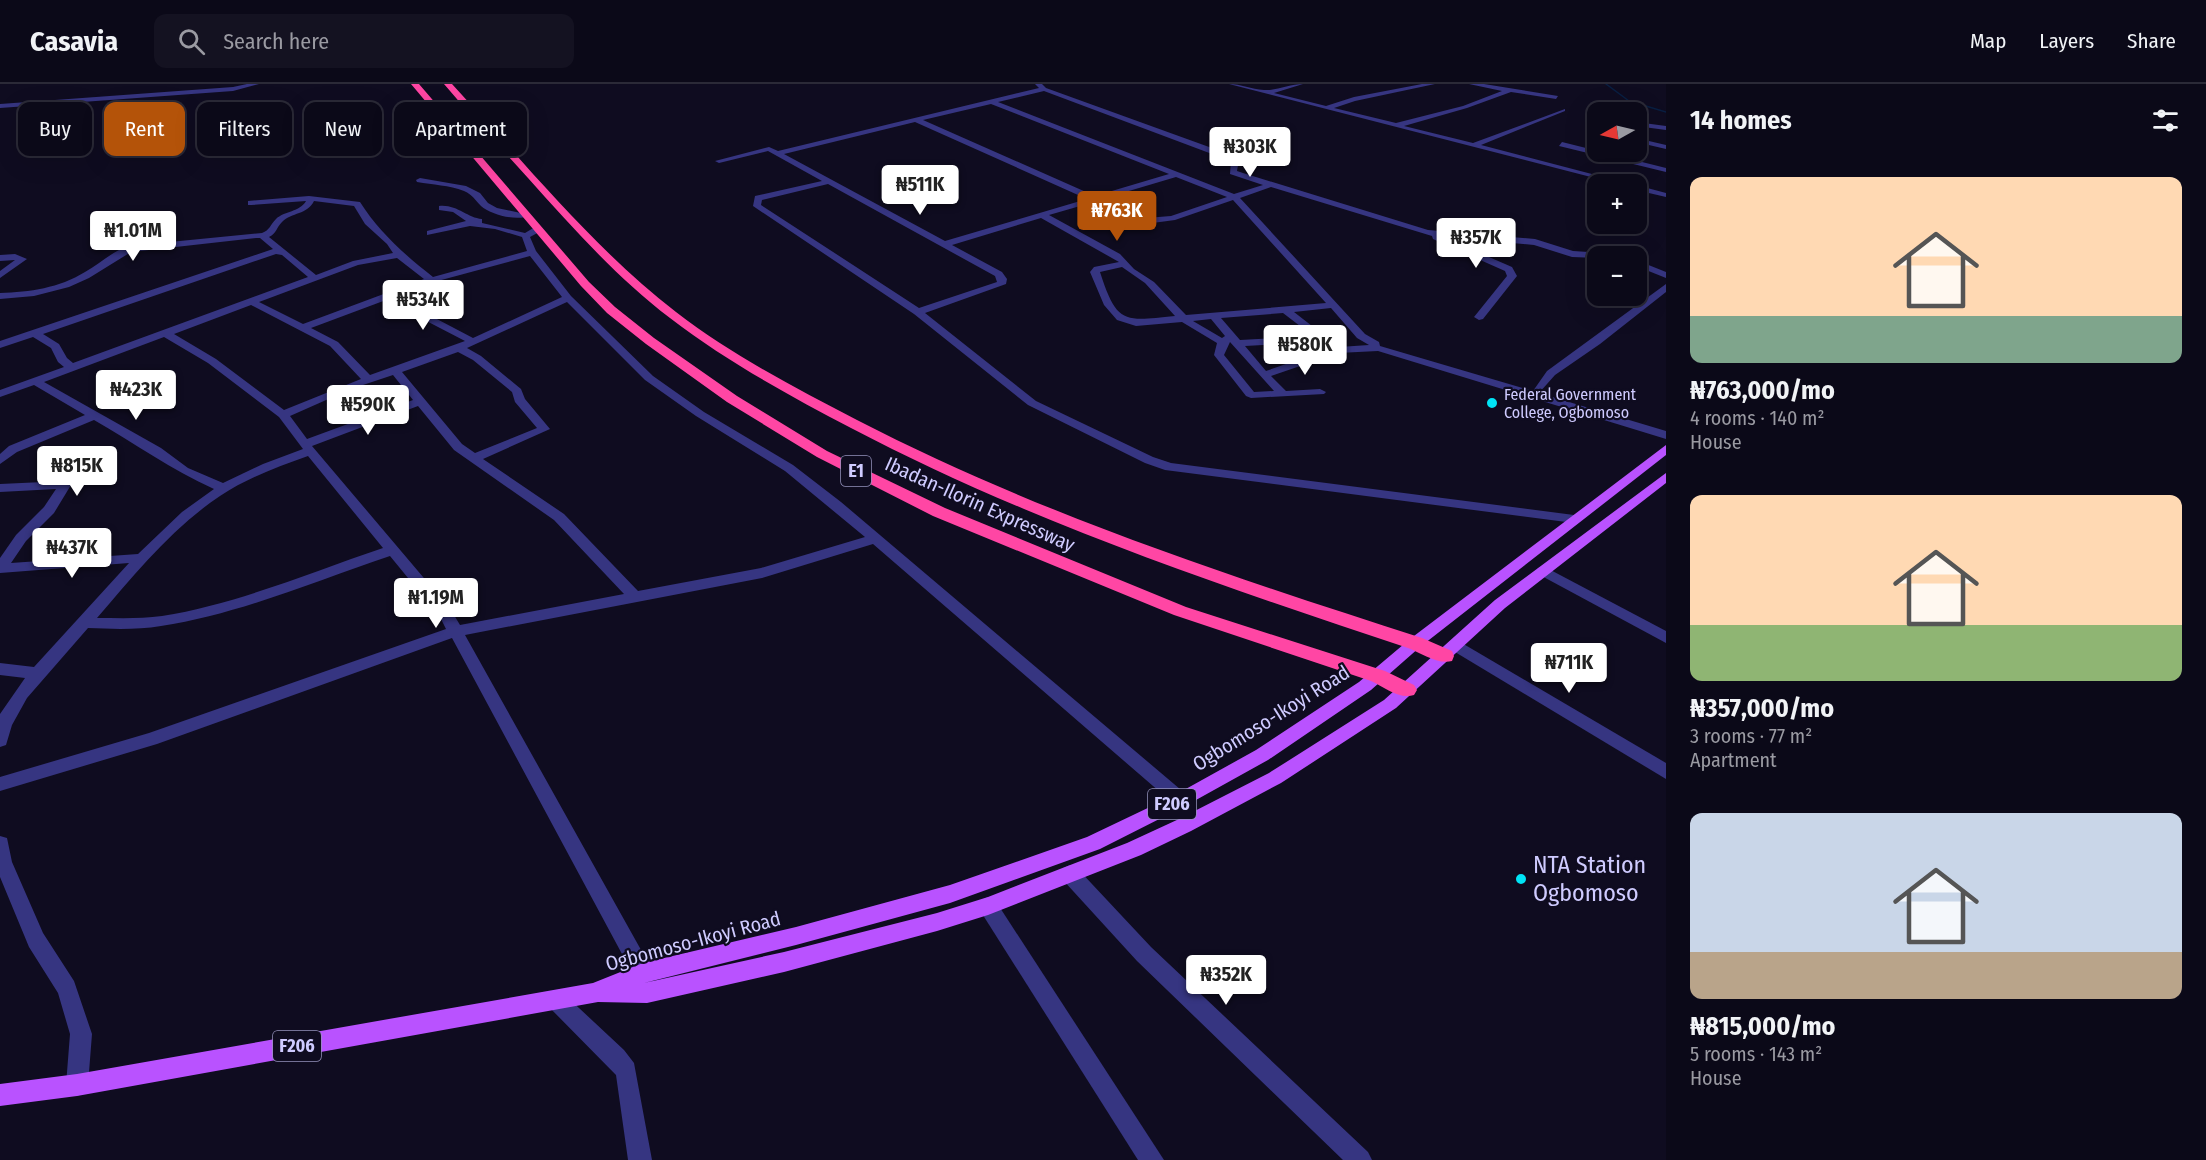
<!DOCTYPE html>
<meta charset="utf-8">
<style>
:root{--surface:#0b0918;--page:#141221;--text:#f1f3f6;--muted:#9a9aa2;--line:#2b2a37;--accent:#b45309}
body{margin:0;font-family:"Fira Sans Condensed",sans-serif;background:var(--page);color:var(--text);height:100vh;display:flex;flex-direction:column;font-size:22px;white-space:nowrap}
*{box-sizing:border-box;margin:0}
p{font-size:20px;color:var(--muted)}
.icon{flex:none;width:33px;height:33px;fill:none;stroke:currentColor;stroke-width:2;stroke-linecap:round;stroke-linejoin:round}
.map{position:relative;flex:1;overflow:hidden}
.sheet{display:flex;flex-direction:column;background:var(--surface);width:540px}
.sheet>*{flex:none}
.banner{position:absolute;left:18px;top:18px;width:570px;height:54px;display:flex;gap:12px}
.needle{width:39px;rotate:262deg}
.buttons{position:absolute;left:1587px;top:18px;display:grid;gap:12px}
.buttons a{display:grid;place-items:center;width:60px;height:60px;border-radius:12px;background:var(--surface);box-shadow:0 6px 24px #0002,0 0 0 2px var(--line);font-size:30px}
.price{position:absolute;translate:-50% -51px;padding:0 14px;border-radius:6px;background:#fff;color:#222;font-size:20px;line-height:39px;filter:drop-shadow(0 2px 3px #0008)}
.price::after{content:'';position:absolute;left:50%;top:36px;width:18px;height:14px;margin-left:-9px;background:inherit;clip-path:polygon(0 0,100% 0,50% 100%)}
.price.current{background:var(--accent);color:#fff}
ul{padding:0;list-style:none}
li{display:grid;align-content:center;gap:12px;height:318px;padding:0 24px}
li span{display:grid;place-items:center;height:186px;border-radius:12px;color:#555}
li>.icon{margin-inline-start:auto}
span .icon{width:108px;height:108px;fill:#fffc;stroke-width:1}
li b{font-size:26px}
h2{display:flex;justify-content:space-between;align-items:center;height:72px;padding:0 24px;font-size:26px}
.pill{padding:0 21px;border-radius:12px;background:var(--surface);box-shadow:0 6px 24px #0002,0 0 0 2px var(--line);font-size:21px;line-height:54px}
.pill.current{background:var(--accent);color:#fff}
header{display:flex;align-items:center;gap:36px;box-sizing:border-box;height:84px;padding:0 30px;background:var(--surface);border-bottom:2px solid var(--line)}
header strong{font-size:28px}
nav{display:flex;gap:33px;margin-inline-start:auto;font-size:21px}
.search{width:420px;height:54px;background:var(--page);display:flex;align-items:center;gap:15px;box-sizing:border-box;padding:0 21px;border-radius:12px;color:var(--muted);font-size:22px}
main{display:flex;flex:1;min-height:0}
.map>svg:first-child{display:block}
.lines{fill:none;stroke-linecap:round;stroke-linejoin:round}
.stream{stroke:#091f42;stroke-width:1.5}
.minor{fill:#363581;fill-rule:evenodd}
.major{fill:#b952ff;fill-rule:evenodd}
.highway{fill:#ff46a4;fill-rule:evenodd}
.poi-dot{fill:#00e4f6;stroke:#0f0c20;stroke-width:2}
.labels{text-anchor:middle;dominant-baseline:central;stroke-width:4.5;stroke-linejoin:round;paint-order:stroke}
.far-poi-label{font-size:16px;fill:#cfcbff;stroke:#0f0c20;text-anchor:start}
.shield{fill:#0f0c20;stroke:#9592bc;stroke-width:1.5}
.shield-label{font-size:18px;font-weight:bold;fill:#cfcbff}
.street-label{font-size:20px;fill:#cfcbff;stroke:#0f0c20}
.near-poi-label{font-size:24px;fill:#cfcbff;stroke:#0f0c20;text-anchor:start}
</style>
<header>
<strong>Casavia</strong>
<div class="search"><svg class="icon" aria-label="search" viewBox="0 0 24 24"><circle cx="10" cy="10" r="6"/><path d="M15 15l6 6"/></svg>Search here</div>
<nav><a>Map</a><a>Layers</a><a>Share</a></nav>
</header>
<main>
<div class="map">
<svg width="1666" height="1076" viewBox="0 0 1666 1076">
<rect width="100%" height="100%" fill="#0f0c20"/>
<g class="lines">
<!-- stream -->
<polyline class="stream" points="1606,0 1629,17 1666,28"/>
<!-- minor -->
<g class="minor">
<polygon points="247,0 259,0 233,7 0,24 0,20 233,3"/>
<path d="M 1035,0 L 1042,0 L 1046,4 L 1234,72 L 1239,76 L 1237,87 L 1243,89 L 1428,146 L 1535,155 L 1573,167 L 1604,169 L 1609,172 L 1598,174 L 1572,173 L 1534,161 L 1443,153 L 1512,183 L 1517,192 L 1483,235 L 1479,236 L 1474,233 L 1507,192 L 1505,187 L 1433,155 L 1432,152 L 1271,103 L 1240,114 L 1365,250 L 1379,258 L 1380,262 L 1533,307 L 1547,287 L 1666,200 L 1666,208 L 1600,260 L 1555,291 L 1539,309 L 1666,347 L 1666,355 L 1378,267 L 1338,269 L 1271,292 L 1286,307 L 1320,305 L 1326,308 L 1324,310 L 1251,314 L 1246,312 L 1214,271 L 1217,259 L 1182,238 L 1136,242 L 1117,236 L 1104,221 L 1090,188 L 1094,183 L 1119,178 L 1041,134 L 952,161 L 1002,188 L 1007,195 L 1006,200 L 925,229 L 1036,317 L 1153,373 L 1171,379 L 1574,431 L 1581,435 L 1574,439 L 1165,386 L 1145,379 L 1028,321 L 914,230 L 753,122 L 755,112 L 822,97 L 768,67 L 719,79 L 715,77 L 769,63 L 778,67 L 1039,4 ZM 1044,7 L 1228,76 L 1231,77 L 1230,90 L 1263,101 L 1234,110 L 998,18 ZM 991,20 L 1169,90 L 1095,112 L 923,36 ZM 915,38 L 1087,115 L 945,157 L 784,70 ZM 1176,93 L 1227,113 L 1171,132 L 1146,134 L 1102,115 ZM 828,100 L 995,192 L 997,198 L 919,224 L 761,121 L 762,116 ZM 1233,116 L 1326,219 L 1186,231 L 1154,198 L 1134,185 L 1120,170 L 1049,131 L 1094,118 L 1145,140 L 1175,136 ZM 1122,183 L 1145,199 L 1175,232 C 1124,237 1117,241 1100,188 ZM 1331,224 L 1357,254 L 1369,261 L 1339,263 L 1294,228 ZM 1283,229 L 1313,252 L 1240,256 L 1221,234 ZM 1211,235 L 1225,252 L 1222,254 L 1193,237 ZM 1230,258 L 1274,307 L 1254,308 L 1224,271 ZM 1320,258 L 1329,265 L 1266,287 L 1245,262 Z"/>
<path d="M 1229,0 C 1241,0 1251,5 1264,6 C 1276,7 1290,0 1303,0 L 1274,9 L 1326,22 L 1354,13 L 1422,0 L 1435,0 L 1355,17 L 1334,24 L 1396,39 L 1463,22 L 1502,7 L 1469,0 L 1484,0 L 1558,12 L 1556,15 L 1511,8 L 1467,24 L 1404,42 L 1473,59 L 1565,25 L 1565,27 L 1481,61 L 1630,100 L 1618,100 Z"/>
<polygon points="1636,38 1666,42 1666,46 1636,42"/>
<polygon points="1636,54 1666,61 1666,65 1636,58"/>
<polygon points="1562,58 1666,84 1666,88 1559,62"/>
<path d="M 420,94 L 466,102 L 480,109 L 488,119 L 497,124 L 530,131 C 519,138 491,131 481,122 C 475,116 473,111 464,107 C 449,101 433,101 417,98 L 416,96 Z"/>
<polygon points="1636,101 1666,109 1666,113 1636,106"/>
<path d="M 309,112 L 360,118 C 379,148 405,171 433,193 L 527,167 L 522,153 L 495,145 L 470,142 L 427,151 L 427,147 L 466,137 L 453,128 L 439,126 L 439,122 C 457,120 467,134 482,135 L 482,139 L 525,149 L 535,143 L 541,143 L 541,147 L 530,153 L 536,167 L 571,212 L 653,292 L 704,328 L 793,381 L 841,418 L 1187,711 L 1190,716 L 1187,721 L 1181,724 L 1175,721 L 873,460 L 762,494 L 465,551 L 650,882 L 653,889 L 650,896 L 643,899 L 636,896 L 452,554 L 157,660 L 0,707 L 0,693 L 149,649 L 446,545 L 440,533 L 390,472 C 315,497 240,530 161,542 C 137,546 112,545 88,544 L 27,614 L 12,641 L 6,661 L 0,663 L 0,630 L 25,594 L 0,591 L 0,579 L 34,583 L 129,479 L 0,489 L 0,474 L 16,451 L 44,423 L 56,405 L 0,408 L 0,400 L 65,397 L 71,401 L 54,429 L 26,457 L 11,479 L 138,470 L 182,428 L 214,405 C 172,386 134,359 94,336 L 17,368 L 0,380 L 0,370 L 9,362 L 85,331 L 34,301 L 0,313 L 0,306 L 64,283 L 58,278 L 51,264 L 33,253 L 0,264 L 0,257 L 273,165 L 260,154 L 256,154 L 131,168 L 89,194 L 69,203 L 34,212 L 0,215 L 0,209 C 30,208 59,204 85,188 C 100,180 112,167 129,162 L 262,149 C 270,146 270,141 276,135 C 284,127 300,128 306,117 L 251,121 L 248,121 L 248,117 ZM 314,117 L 354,122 L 365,140 L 387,160 L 393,169 L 353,177 L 316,191 L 269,153 C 277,149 276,144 282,138 C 292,128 307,131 314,117 ZM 276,170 L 282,171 L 308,193 L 73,279 L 67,274 L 59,260 L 43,250 ZM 530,172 L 562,213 L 473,254 L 395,213 L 434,198 ZM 397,174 L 424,195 L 303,240 L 259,218 L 358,181 ZM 386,216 L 465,257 L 370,291 L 338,258 L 311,244 ZM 567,218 L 645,296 L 696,332 L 785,387 L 865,453 L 761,484 L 638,507 L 564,430 L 483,375 L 550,345 L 525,315 L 521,305 L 481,272 L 467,264 ZM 251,221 L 330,262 L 361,295 L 284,326 L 216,275 L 174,250 ZM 164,253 L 208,279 L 279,333 L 303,365 L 263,380 L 223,399 L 188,384 L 161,364 L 44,298 ZM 458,268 L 473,276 L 512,308 L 515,318 L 537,344 L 475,369 L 462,360 L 402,288 ZM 393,291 L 413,316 L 307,355 L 290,332 L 351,305 ZM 418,322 L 454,366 L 554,436 L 624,510 L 460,541 L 451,526 L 312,362 ZM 308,372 L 383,464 C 311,488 238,520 162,532 C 141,535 119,534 97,534 C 135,490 172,444 220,412 C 247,394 277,383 308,372 Z"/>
<polygon points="15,170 27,175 0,194 0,187 15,176 0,177 0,171"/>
<polygon points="1636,176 1666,188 1666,194 1636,182"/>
<polygon points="1543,482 1666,547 1666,559 1538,490 1536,487 1538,484"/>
<polygon points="1455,555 1666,679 1666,695 1450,565 1447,561 1450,557"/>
<polygon points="0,752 7,754 12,778 43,849 74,897 92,950 88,1001 85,1009 77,1012 69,1009 66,1001 70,950 58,909 29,863 0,793"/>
<polygon points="1070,781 1077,784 1151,863 1368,1068 1372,1076 1343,1076 1137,877 1063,796 1060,790 1063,784"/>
<polygon points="988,813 995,816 1164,1076 1138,1076 981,828 978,822 981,816"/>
<polygon points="557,907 564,910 624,966 634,979 652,1076 628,1076 616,991 550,924 546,917 550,910"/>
</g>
<!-- major -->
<polygon class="major" points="1666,361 1666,371 1420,563 1371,606 1268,676 1187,721 1100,765 950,819 796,861 644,899 784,868 937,829 988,813 1127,759 1179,735 1269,689 1384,616 1495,516 1666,389 1666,399 1505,524 1396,624 1281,699 1191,747 1141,771 988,831 937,847 784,888 647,919 598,918 77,1012 0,1022 0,1000 77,990 593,899 643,879 796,843 950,801 1087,753 1175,711 1256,666 1359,598 1410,555"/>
<!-- highway -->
<g class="highway">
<path d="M 411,0 L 419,0 L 589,198 L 615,223 L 654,254 L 737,312 L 827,367 L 945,424 L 1186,523 L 1385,587 L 1414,601 L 1417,606 L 1414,611 C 1400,616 1384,603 1371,597 L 1174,531 L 933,432 L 817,373 L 727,318 L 646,260 L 607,229 L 581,202 Z"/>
<path d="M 444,0 L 452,0 C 524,78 592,163 676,228 C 732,271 795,304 857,336 C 1037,429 1229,492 1422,554 L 1452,567 L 1454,572 L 1452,577 C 1438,581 1421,569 1408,564 C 1219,501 1028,437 851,344 C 788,311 726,277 670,234 C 617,194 572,143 528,94 C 500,63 471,32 444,0 Z"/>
</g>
</g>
<!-- markers -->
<g class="poi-dot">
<circle cx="1492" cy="319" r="6"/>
<circle cx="1521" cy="795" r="6"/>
</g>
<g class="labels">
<!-- far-poi labels -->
<g class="far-poi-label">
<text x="1504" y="310">Federal Government<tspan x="1504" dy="18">College, Ogbomoso</tspan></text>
</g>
<!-- shield labels -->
<g class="shield">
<rect x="841" y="372" width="30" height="30" rx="4.5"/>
<rect x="1148" y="705" width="48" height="30" rx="4.5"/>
<rect x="273" y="947" width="48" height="30" rx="4.5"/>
</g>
<g class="shield-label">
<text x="856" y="387">E1</text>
<text x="1172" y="720">F206</text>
<text x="297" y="962">F206</text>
</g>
<!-- street labels -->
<g class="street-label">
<text transform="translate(980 420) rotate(24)">Ibadan-Ilorin Expressway</text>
<text transform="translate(1271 634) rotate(-32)">Ogbomoso-Ikoyi Road</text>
<text transform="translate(693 857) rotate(-15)">Ogbomoso-Ikoyi Road</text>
</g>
<!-- near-poi labels -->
<g class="near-poi-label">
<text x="1533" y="781">NTA Station<tspan x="1533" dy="28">Ogbomoso</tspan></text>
</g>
</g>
</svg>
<div class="buttons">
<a><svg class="needle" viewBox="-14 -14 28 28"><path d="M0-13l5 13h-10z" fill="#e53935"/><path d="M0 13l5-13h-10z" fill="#9a9aa2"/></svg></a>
<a>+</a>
<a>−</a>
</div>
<b class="price" style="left:1250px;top:94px">₦303K</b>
<b class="price" style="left:920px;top:132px">₦511K</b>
<b class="price current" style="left:1117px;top:158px">₦763K</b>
<b class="price" style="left:133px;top:178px">₦1.01M</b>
<b class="price" style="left:1476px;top:185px">₦357K</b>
<b class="price" style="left:423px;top:247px">₦534K</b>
<b class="price" style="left:1305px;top:292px">₦580K</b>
<b class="price" style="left:136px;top:337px">₦423K</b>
<b class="price" style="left:368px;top:352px">₦590K</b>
<b class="price" style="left:77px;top:413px">₦815K</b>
<b class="price" style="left:72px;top:495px">₦437K</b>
<b class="price" style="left:436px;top:545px">₦1.19M</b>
<b class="price" style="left:1569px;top:610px">₦711K</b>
<b class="price" style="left:1226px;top:922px">₦352K</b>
<div class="banner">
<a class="pill">Buy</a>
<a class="pill current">Rent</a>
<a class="pill">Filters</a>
<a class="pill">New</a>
<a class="pill">Apartment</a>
</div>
</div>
<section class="sheet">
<h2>14 homes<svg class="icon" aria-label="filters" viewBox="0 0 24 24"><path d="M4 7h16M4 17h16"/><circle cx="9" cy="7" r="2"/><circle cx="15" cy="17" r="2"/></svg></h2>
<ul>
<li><span style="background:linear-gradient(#ffd9b3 75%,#7fa58c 0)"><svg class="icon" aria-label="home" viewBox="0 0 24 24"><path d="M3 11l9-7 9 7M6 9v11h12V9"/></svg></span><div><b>₦763,000/mo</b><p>4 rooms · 140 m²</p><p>House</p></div></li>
<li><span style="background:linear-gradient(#ffd9b3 70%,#8fb573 0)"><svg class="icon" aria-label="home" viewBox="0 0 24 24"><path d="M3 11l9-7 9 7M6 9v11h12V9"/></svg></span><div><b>₦357,000/mo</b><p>3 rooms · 77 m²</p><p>Apartment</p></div></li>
<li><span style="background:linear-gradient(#c9d6e8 75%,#b9a48a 0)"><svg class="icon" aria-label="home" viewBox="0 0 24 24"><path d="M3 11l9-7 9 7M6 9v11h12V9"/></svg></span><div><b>₦815,000/mo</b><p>5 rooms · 143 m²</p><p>House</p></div></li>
</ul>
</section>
</main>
